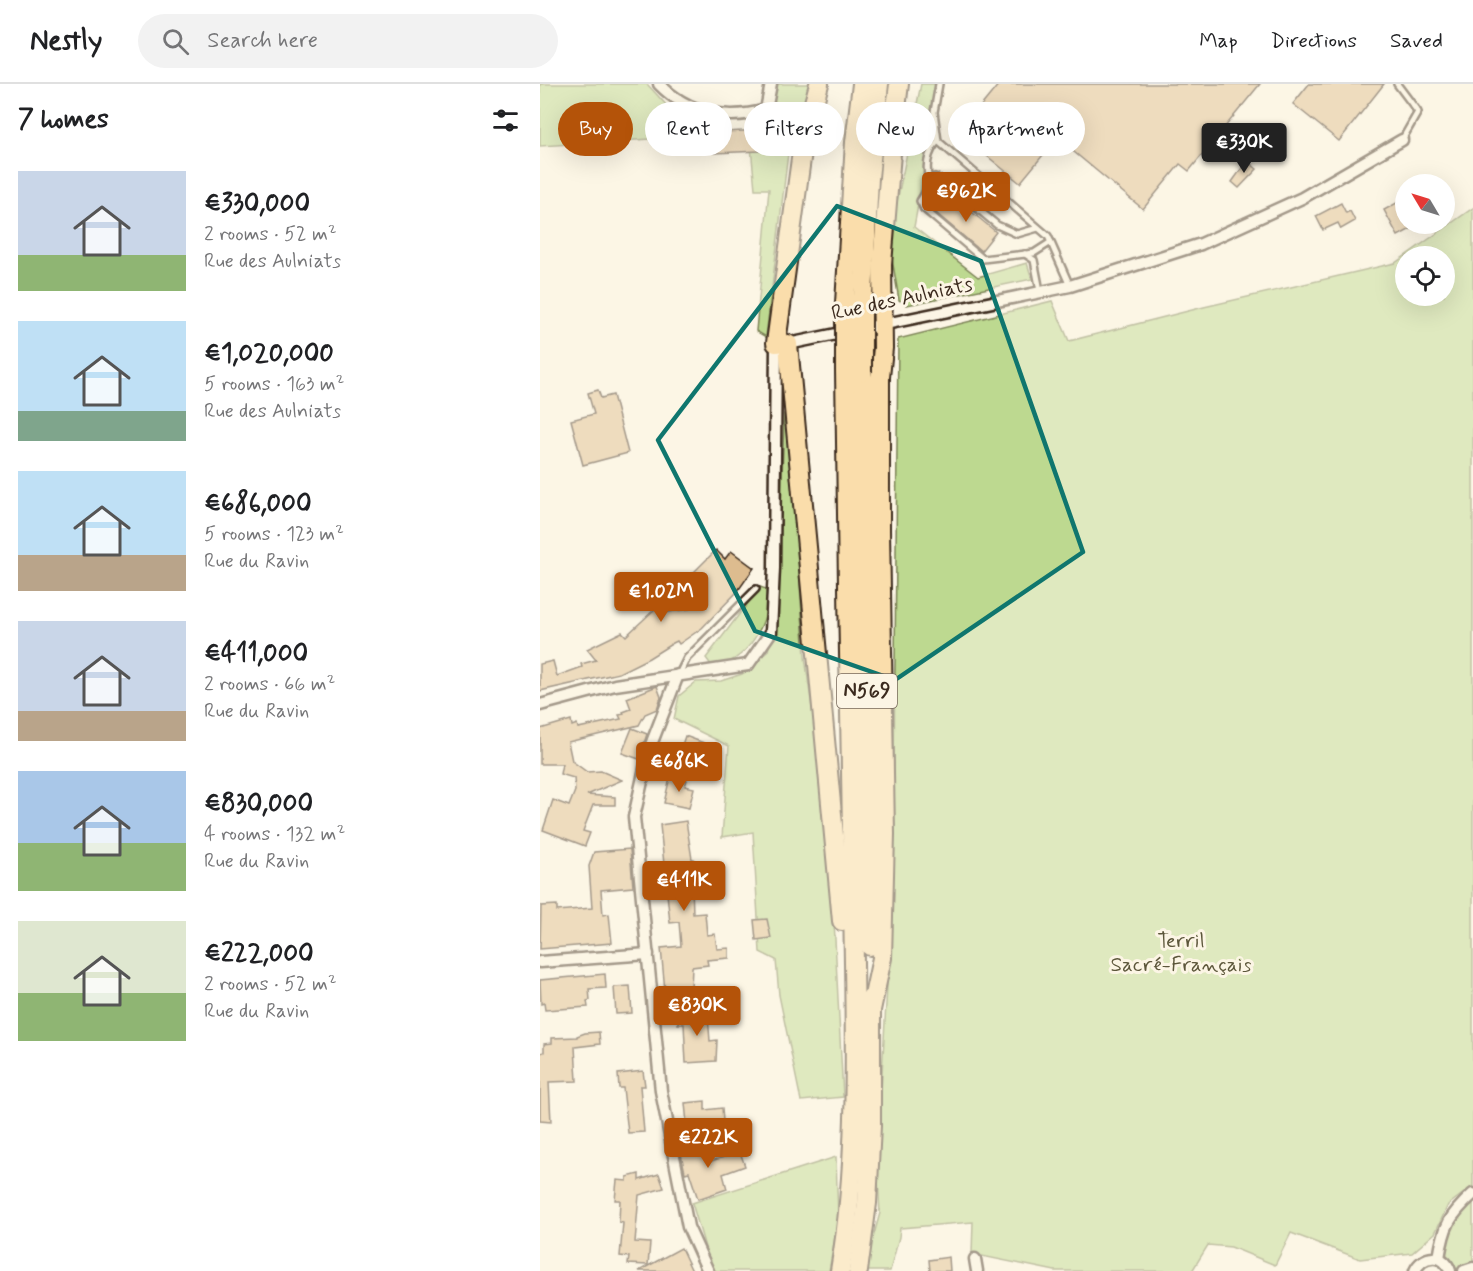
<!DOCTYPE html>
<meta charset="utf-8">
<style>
:root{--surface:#fff;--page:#f2f2f2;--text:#202124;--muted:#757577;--line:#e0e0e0;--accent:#b45309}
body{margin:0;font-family:Mynerve,sans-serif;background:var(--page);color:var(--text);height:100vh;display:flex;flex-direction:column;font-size:22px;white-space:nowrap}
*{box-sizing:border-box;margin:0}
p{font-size:20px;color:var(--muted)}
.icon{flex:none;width:33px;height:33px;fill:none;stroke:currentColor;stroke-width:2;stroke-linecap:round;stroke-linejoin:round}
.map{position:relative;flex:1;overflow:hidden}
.details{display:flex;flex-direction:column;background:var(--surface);width:540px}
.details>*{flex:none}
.top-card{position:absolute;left:18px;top:18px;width:570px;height:54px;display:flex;gap:12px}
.needle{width:39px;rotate:308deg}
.fabs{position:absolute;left:855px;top:90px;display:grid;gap:12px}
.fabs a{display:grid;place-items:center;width:60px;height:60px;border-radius:50%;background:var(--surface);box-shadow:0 6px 24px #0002;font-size:30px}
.price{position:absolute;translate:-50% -51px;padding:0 14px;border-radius:6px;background:var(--accent);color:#fff;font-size:20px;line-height:39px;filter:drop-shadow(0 2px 3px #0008)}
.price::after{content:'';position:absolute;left:50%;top:36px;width:18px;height:14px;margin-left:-9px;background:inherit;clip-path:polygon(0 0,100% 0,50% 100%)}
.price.selected{background:#222;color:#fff}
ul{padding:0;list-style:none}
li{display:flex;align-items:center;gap:18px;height:150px;padding:0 18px}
li span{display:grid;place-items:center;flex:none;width:168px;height:120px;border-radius:0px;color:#555}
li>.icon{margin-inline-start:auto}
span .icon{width:72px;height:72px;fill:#fffc;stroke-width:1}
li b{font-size:26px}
h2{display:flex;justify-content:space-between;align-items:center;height:72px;padding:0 18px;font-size:26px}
.tag{padding:0 21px;border-radius:27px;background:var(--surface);box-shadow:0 6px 24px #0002;font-size:21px;line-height:54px}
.tag.selected{background:var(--accent);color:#fff}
header{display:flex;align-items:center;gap:36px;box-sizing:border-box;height:84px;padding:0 30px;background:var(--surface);border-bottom:2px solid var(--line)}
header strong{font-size:28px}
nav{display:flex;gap:33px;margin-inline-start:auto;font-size:21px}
.search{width:420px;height:54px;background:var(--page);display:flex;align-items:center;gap:15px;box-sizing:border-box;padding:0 21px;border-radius:33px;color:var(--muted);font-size:22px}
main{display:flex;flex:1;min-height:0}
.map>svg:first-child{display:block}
.green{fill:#bdd990;stroke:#7c8257;stroke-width:1.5;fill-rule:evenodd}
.building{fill:#ddbc8f;stroke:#3b2a1e;stroke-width:1.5}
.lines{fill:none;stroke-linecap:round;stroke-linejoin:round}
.service-casing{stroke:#3b2a1e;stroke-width:10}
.minor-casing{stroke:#3b2a1e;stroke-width:15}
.trunk-casing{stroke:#3b2a1e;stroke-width:22}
.service{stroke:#fcf5e5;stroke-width:5}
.minor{stroke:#fcf5e5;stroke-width:10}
.trunk{stroke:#faddab;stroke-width:18}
.trunk-bridge-casing{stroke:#3b2a1e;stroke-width:22;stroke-linecap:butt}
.trunk-bridge{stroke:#faddab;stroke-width:18}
.marked{fill:none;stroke:#0f766e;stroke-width:4.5;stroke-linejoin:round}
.labels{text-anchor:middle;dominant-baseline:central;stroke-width:6;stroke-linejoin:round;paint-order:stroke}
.shield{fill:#fcf5e5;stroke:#75675a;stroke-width:1.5}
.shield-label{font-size:20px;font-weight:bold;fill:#3b2a1e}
.street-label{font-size:21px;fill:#3b2a1e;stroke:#fcf5e5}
.park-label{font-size:21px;fill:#5c563a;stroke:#fcf5e5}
</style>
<header>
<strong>Nestly</strong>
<div class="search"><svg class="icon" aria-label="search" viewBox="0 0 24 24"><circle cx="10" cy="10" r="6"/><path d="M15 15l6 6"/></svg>Search here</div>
<nav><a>Map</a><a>Directions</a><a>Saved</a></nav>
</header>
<main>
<section class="details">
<h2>7 homes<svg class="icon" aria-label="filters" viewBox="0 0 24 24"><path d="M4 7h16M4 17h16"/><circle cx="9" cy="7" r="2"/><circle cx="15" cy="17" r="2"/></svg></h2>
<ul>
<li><span style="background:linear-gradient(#c9d6e8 70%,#8fb573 0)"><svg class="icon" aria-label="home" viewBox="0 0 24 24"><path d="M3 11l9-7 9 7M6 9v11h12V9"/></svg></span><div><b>€330,000</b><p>2 rooms · 52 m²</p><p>Rue des Aulniats</p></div></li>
<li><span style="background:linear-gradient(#bfe0f5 75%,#7fa58c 0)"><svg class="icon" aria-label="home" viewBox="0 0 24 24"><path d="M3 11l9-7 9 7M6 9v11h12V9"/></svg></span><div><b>€1,020,000</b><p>5 rooms · 163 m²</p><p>Rue des Aulniats</p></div></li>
<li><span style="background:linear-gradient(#bfe0f5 70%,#b9a48a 0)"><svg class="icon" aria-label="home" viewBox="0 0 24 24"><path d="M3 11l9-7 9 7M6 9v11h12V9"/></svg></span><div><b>€686,000</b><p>5 rooms · 123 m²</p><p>Rue du Ravin</p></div></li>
<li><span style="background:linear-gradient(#c9d6e8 75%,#b9a48a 0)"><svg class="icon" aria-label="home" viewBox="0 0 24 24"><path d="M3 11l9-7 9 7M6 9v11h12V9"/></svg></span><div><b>€411,000</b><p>2 rooms · 66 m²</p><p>Rue du Ravin</p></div></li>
<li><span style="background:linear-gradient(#a9c7e8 60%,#8fb573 0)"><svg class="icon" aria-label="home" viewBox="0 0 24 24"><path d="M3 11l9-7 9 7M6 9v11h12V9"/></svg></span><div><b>€830,000</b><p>4 rooms · 132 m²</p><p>Rue du Ravin</p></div></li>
<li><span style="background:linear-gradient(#dfe7d0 60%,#8fb573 0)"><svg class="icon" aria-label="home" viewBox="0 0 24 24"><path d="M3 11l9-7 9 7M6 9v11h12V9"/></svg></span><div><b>€222,000</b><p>2 rooms · 52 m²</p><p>Rue du Ravin</p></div></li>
</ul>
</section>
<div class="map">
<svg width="933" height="1187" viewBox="0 0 933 1187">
<rect width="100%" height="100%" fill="#fcf5e5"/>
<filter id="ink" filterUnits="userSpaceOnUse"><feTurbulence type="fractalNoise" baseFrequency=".0167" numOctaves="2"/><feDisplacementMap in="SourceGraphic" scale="12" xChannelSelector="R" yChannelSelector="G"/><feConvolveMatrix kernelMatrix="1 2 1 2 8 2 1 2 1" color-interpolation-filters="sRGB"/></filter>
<g filter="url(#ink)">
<!-- green -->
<g class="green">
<polygon points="0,0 107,0 142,38 147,38 158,52 0,62"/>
<polygon points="232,0 270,0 248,69 226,253 216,247 229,105 215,105 208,31 226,26"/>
<polygon points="381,0 400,0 374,143 438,193 487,179 492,195 367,221 359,216 349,157"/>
<path d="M 933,124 L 933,1102 L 908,1121 L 895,1149 L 872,1169 L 820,1175 L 751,1149 L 735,1181 L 691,1163 L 668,1161 L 652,1187 L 515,1187 L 432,1170 L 433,1138 L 360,1144 L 359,1153 L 350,1187 L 324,1187 L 340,1129 L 337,1078 L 353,797 L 358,255 L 512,217 L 529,257 L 664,223 L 855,179 ZM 866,172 L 904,172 L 904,212 L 866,212 Z"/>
<polygon points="248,325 265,573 290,757 303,1013 261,1017 239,911 236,876 220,868 213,748 182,753 189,662 134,635 139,612 156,598 181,597 202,590 228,567 238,518 244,330"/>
<path d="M 220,503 L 226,505 C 234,535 204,583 172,582 L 166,574 Z"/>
<polygon points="296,1073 298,1136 289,1187 172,1187 152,1119"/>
<polygon points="933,1106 933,1187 912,1187 897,1164"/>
</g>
<!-- building -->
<g class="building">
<polygon points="459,0 720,0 649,87 640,80 603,125 517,54 480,99 419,49"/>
<polygon points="769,0 844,0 799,57 753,20"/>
<polygon points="220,46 220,67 174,69 174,65 169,66 168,49"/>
<polygon points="707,77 717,85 699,104 692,98"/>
<polygon points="411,111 456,148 441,167 396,129"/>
<polygon points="862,116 866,123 866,140 880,140 858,152 844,126"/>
<polygon points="801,119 806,129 810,127 815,137 801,145 798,139 783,146 776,132"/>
<polygon points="58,306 61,314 73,311 88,369 43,381 31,336 54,330 48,309"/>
<polygon points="176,466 185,475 191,467 214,484 197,508 162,544 139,560 137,557 133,559 109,574 79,589 0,607 0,580 13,577 17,592 42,583 41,580 56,576 47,565 82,548 86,552 117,523 122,529 149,525 133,509"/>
<polygon points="117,602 121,613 117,625 105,630 99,641 28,658 32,677 47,688 61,687 82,696 47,711 75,713 75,721 53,721 43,747 50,749 45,762 3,746 13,716 29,722 35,707 34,694 20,690 22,680 0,680 0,645 31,636 32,642 37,640 38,644 81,635 79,631 84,630 83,628 91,625 87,614"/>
<polygon points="92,644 107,650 99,675 82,669"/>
<polygon points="145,652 164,659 156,681 137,676"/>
<polygon points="130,693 147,696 145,702 154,704 149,724 124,719"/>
<polygon points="146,737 152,775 154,775 156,800 152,801 153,830 165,829 167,851 175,850 177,865 189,864 189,874 167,876 168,881 152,883 151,904 125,907 121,864 141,862 139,838 130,839 120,741"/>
<polygon points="90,765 93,803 61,806 63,831 69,830 72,859 0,865 1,822 17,821 17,827 52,824 49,782 54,768"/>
<polygon points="227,835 231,854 216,856 214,836"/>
<polygon points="65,890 66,904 49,905 50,916 47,917 48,923 5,926 4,919 1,920 0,896"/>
<polygon points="90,902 92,929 76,930 74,903"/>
<polygon points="161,925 162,933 168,932 170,957 177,956 176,977 146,979 144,940 138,940 138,927"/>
<polygon points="59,948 60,960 35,963 37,997 9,998 11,1038 0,1037 0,969 4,968 4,960 12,959 12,954 37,953 37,952 45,949"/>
<polygon points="103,987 105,1002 100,1002 104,1048 88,1049 83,1004 79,1004 78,990"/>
<polygon points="165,1017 165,1026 182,1024 183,1037 147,1040 145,1019"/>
<polygon points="153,1057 155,1068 165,1065 168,1078 200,1068 205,1082 183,1090 187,1105 158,1115 149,1088 145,1089 139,1060"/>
<polygon points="99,1090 99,1096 119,1090 124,1104 99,1111 95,1158 110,1159 108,1181 88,1180 89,1173 80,1172 83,1139 79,1138 80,1116 75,1116 77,1096 87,1097 87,1093"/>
<polygon points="141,1164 152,1187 99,1187 119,1176"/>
<polygon points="409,1173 410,1187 390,1187 389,1176"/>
</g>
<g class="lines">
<!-- service casing -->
<g class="service-casing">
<g id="service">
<polyline points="399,0 394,28 398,57 508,152 530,202"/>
<polyline points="857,0 878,28 862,56"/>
<path d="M 391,100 C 384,86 387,68 398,57"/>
<polyline points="384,125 380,117 395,93 407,99"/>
<polyline points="498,144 477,150 457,141 407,99 397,107 384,125 443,175 494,169 511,158"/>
<polyline points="485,170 494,176 500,207"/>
<polyline points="139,590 147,574 216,505"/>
</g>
</g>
<!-- minor casing -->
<g class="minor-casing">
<g id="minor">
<path d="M 119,0 C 148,30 187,37 226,26 L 231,0"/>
<polyline points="138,591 109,666 94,733 121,1007 148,1143 168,1187"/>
<polyline points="0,621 75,601 208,581 231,548 234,484 236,259 248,260 530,202 661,160 762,114 862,56"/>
<polyline points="0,878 108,870"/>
<path d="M 899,1174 C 904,1142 909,1132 933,1110"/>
<polyline points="435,1175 437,1187"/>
<path d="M 875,1187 C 882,1171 904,1168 910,1187"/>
<polyline points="924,1187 933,1184"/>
</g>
</g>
<!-- trunk casing -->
<g class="trunk-casing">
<g id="trunk">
<polyline points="305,219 315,58 322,0"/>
<polyline points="322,232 329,94 339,0"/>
<polyline points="236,259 263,60 279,0"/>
<polyline points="248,260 302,837"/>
<polyline points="322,288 330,862"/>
<polyline points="331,926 342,874 345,750 340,446 340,293 343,264 342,180 352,57 359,0"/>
<path d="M 300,1187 C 321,1066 314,930 313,807 C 310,633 307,460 305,286"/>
<polyline points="318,1187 327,1119 331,1042 331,914"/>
</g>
</g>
<!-- service -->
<use href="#service" class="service"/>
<!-- minor -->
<use href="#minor" class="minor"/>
<!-- trunk -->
<use href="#trunk" class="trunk"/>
<!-- trunk-bridge casing -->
<g class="trunk-bridge-casing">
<g id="trunk-bridge">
<polyline points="305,286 305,219"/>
<polyline points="322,288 322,232"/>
</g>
</g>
<!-- trunk-bridge -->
<use href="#trunk-bridge" class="trunk-bridge"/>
</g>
</g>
<!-- marked area -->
<path d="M0 0H933V1187H0ZM 297,122 L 441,177 L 543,468 L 355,596 L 215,547 L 118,356 Z" fill="#fcf5e5" fill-opacity=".55" fill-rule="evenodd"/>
<path class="marked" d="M 297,122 L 441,177 L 543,468 L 355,596 L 215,547 L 118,356 Z"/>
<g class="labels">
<!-- shield labels -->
<rect class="shield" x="297" y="590" width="60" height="34" rx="4.5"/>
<g class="shield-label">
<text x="327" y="607">N569</text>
</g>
<!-- street labels -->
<g class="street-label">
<text transform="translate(362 215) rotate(-12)">Rue des Aulniats</text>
</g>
<!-- park labels -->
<g class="park-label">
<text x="641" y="857">Terril<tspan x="641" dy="24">Sacré-Français</tspan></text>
</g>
</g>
</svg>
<div class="fabs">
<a><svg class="needle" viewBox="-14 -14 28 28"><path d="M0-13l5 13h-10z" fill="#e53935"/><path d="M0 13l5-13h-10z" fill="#757577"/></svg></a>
<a><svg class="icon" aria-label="locate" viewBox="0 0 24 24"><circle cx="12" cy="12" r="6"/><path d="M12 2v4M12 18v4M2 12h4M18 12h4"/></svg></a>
</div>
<b class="price selected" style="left:704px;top:90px">€330K</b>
<b class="price" style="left:426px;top:139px">€962K</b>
<b class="price" style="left:121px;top:539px">€1.02M</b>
<b class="price" style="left:139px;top:709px">€686K</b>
<b class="price" style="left:144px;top:828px">€411K</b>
<b class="price" style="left:157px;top:953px">€830K</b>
<b class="price" style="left:168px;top:1085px">€222K</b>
<div class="top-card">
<a class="tag selected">Buy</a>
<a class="tag">Rent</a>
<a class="tag">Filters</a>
<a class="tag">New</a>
<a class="tag">Apartment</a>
</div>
</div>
</main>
